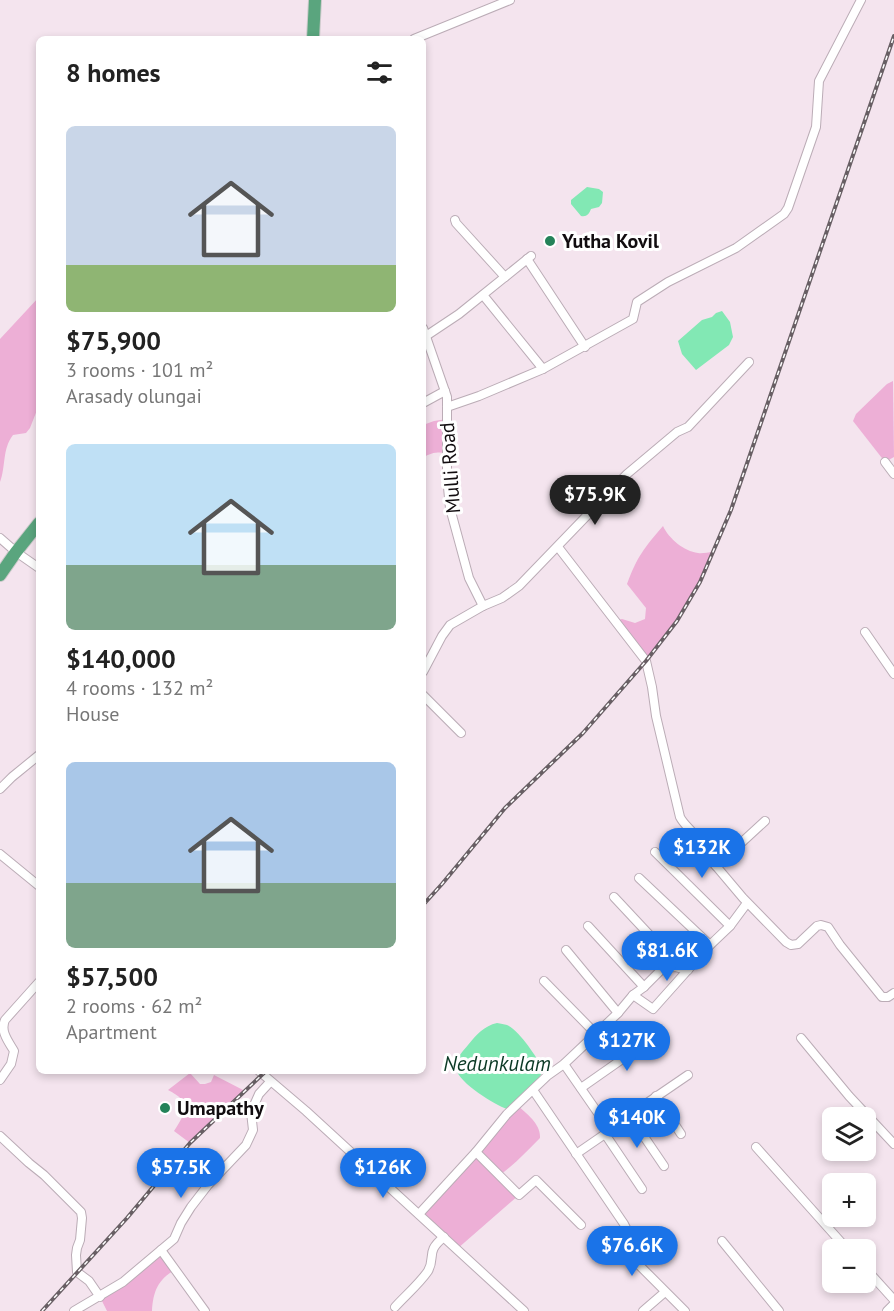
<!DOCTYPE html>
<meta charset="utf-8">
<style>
:root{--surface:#fff;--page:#f6f6f6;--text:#222;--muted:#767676;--accent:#1a73e8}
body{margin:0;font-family:"PT Sans",sans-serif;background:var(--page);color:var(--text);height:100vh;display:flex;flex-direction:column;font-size:22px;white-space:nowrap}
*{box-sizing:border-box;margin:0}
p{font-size:20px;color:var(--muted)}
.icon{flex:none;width:33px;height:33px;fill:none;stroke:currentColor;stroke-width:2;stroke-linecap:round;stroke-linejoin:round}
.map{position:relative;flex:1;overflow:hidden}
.side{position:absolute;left:36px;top:36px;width:390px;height:1038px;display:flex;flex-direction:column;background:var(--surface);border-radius:9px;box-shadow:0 3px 9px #0003}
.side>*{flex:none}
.fabs{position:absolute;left:822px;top:1107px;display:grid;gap:12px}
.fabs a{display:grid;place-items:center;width:54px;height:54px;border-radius:9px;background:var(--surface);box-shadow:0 3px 9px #0003;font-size:30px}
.price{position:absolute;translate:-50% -51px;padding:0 14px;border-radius:21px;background:var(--accent);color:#fff;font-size:20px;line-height:39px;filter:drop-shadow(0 2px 3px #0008)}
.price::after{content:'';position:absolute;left:50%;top:36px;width:18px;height:14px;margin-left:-9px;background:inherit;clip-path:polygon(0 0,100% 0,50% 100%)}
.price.current{background:#222;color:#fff}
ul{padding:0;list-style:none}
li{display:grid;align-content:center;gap:12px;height:318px;padding:0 30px}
li span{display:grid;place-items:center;height:186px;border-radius:9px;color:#555}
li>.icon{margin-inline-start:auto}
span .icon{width:108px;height:108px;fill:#fffc;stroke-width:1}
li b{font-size:26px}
h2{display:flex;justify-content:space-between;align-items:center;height:72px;padding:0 30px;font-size:26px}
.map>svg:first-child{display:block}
.green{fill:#edafd6}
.water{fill:#82e8b4}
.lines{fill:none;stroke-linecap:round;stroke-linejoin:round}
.minor-casing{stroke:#bbacb6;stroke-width:10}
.highway-casing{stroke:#cbcaca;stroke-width:14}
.minor{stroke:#fff;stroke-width:8}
.highway{stroke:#5aa57e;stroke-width:12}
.rail-casing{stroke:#685f64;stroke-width:4}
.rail{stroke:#fff;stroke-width:1.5;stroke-dasharray:4.5;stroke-linecap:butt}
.poi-dot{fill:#248259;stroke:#fff;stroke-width:2}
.labels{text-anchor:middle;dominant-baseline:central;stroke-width:6;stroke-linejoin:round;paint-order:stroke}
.poi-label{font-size:20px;font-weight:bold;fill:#110c0f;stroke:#fff;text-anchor:start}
.street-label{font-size:20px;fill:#110c0f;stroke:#fff}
.water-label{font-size:21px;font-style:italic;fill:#0b3925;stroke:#fff}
</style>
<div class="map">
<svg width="894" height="1311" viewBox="0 0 894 1311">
<rect width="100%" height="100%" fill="#f4e4ee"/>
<!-- green -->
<g class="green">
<path d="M 39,297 L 39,405 L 30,428 L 26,433 L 13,435 C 2,449 6,467 0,482 L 0,339 Z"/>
<polygon points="893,381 894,457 885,462 853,421 856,414 887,384"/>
<path d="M 447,419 L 448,453 C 438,452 431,452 423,458 L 423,425 L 434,421 Z"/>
<path d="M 663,526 C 669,539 684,551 698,553 C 702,554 708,552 713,552 L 700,582 L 677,621 L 646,661 L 618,620 L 622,619 L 635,623 L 645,619 L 646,608 L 627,584 C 637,557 644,548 663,526 Z"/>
<path d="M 190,1073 L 200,1084 L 205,1084 L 211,1082 L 214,1075 L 245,1091 L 190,1143 L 174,1131 C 187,1111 192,1102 168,1090 Z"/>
<path d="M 517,1105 C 527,1114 541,1124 540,1138 C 527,1151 515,1164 500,1175 L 519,1195 L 457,1249 L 419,1214 Z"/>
<path d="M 161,1250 L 175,1270 C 158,1279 153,1292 152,1311 L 107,1311 L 100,1297 Z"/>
</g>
<!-- water -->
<g class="water">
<path d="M 587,187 L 599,189 L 603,192 L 602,203 L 599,207 L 591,209 C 589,214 587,217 581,216 L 571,204 L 571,200 Z"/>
<polygon points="722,311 730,322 733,337 729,345 696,370 682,354 678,341 702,320 712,317 716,313"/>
<path d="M 497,1023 C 501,1024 504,1024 507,1025 C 521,1032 535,1056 544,1069 L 539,1078 L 507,1109 C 495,1105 459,1083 456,1069 C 454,1060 463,1051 468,1045 C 477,1034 484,1026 497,1023 Z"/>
</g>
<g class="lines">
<!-- minor casing -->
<g class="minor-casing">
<g id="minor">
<polyline points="414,39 510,0"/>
<polyline points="455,220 456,223 505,277"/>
<polyline points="527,259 585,347"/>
<polyline points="483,295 543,369"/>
<polyline points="423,328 447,397 447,477 450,508 469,578 483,606"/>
<polyline points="426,336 459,314 531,256"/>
<polyline points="423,403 445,391"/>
<polyline points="447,407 479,396 543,369 633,319 637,302 668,282 736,248 784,214 788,208 816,127 819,81 861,0"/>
<polyline points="885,462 894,474"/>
<polyline points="0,538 16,552 39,568"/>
<path d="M 558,547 L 646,661 L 652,687 L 656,716 L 680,817 C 684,825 691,829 696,837 C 703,848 706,857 716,866 L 765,821"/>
<polyline points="865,632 894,674"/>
<polyline points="423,672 442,636 450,625 483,606 502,598 519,586 627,474 677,432 688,427 749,362"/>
<polyline points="423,695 461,733"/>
<polyline points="0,789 12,777 39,755"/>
<polyline points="655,852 730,926"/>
<polyline points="0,854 39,886"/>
<polyline points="716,866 743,898 786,942 791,945 798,944 817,926 821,925 828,927 840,945 882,997 888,997 894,993"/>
<polyline points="639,878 710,945"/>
<polyline points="614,897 671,958 663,968"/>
<polyline points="588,926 644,987 633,995"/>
<polyline points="566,950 618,1013"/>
<polyline points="544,981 596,1034"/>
<polyline points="644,987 663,968 675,967 688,970"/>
<polyline points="801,1038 849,1096 894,1144"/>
<polyline points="564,1064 609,1129 605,1134 576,1154"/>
<polyline points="259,1071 306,1111 524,1311"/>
<path d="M 0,1080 L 11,1064 L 14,1051 C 8,1041 0,1031 5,1020 L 39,982"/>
<polyline points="581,1088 658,1034"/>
<polyline points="533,1090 624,1224 626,1228 618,1241 621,1247 685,1311"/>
<polyline points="656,1096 681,1134"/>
<polyline points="627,1117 645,1138 664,1166"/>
<polyline points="609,1129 688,1075"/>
<polyline points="605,1134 642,1189"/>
<polyline points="0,1136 29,1163 44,1175 81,1212 82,1218 80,1240 77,1248 76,1255 77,1272 89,1281 100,1297"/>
<polyline points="756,1147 848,1250"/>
<polyline points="476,1152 519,1195 536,1180 581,1225"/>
<polyline points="419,1214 476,1152 507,1114 547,1076 564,1064 618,1013 633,995 653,1009 710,945 730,926 747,903"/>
<polyline points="722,1241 779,1311"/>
<polyline points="161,1250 205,1311"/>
<polyline points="866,1269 894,1300"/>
<path d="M 395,1307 C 405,1296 420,1283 428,1271 C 436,1257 425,1252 444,1237"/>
<polyline points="74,1311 123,1282 174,1239 181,1223 191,1207 208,1185 246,1145 253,1130 251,1112 259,1094 270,1082"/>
<polyline points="643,1311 665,1292"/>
<polyline points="887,1311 894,1304"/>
</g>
</g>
<!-- highway casing -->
<g class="highway-casing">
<g id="highway">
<polyline points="313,39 315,0"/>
<polyline points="0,575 16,552 39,523"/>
</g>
</g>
<!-- minor -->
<use href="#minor" class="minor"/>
<!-- highway -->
<use href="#highway" class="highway"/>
<!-- rail casing -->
<g class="rail-casing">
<g id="rail">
<polyline points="423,905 442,884 505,808 583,733 646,661 677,621 700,582 731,510 894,36"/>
<polyline points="42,1311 127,1218 190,1143 266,1071"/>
</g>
</g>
<!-- rail -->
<use href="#rail" class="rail"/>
</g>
<!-- markers -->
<g class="poi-dot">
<circle cx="550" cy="241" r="6"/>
<circle cx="165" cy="1108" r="6"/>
</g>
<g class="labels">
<!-- poi labels -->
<g class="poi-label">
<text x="562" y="241">Yutha Kovil</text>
<text x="177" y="1108">Umapathy</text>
</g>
<!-- street labels -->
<g class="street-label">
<text transform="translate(450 468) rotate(-94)">Mulli Road</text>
</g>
<!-- water labels -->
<g class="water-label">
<text x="497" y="1063">Nedunkulam</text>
</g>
</g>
</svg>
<div class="fabs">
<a><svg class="icon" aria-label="layers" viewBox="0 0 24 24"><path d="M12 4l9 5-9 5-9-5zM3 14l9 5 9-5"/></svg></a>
<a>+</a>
<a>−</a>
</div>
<b class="price current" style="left:595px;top:526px">$75.9K</b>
<b class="price" style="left:702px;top:879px">$132K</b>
<b class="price" style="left:667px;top:982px">$81.6K</b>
<b class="price" style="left:627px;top:1072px">$127K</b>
<b class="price" style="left:637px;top:1149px">$140K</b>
<b class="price" style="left:181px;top:1199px">$57.5K</b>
<b class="price" style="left:383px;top:1199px">$126K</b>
<b class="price" style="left:632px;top:1277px">$76.6K</b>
<section class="side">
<h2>8 homes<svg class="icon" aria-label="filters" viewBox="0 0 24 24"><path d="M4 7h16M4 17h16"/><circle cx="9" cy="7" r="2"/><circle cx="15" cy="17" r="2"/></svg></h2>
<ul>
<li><span style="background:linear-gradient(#c9d6e8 75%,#8fb573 0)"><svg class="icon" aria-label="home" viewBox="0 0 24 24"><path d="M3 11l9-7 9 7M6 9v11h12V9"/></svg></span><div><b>$75,900</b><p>3 rooms · 101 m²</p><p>Arasady olungai</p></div></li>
<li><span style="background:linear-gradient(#bfe0f5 65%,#7fa58c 0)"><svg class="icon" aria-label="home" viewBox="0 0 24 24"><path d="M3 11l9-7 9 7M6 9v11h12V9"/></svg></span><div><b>$140,000</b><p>4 rooms · 132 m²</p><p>House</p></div></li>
<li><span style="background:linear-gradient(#a9c7e8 65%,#7fa58c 0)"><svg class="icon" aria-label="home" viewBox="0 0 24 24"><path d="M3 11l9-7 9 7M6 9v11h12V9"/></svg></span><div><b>$57,500</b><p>2 rooms · 62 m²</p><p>Apartment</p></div></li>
</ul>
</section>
</div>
